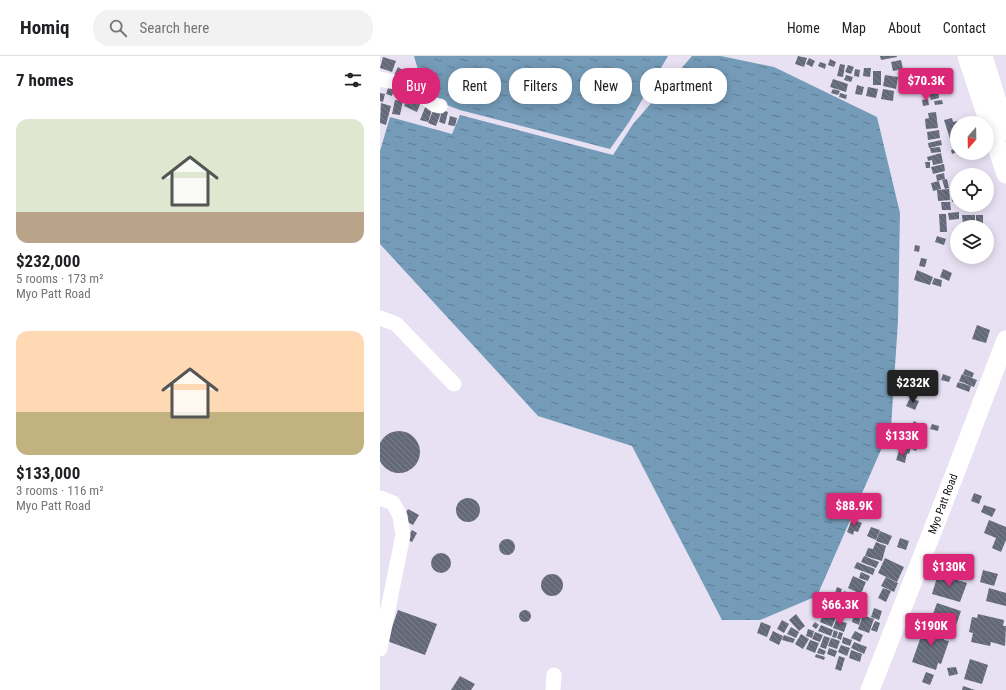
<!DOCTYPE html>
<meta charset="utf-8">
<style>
:root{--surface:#fff;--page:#f2f2f2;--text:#202124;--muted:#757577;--line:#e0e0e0;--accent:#db2777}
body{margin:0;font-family:"Roboto Condensed",sans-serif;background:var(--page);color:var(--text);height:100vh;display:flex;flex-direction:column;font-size:15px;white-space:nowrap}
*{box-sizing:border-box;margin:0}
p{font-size:13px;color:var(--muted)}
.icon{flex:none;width:22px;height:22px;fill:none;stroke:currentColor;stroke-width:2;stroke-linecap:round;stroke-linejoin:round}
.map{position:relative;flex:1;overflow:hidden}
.details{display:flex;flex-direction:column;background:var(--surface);width:380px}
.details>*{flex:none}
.guide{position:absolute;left:12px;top:12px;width:380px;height:36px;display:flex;gap:8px}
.needle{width:26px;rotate:200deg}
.fabs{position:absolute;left:570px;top:60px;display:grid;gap:8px}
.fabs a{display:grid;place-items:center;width:44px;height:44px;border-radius:50%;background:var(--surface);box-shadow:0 2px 10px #0003;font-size:20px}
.price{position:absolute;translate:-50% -34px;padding:0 9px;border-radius:4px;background:var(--accent);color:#fff;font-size:13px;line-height:26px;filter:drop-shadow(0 1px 2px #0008)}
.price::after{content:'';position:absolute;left:50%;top:24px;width:12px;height:9px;margin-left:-6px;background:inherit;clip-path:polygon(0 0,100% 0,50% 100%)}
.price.current{background:#222;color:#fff}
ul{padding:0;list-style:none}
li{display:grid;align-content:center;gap:8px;height:212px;padding:0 16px}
li span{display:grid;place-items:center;height:124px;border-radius:12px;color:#555}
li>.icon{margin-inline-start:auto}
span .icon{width:72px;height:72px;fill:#fffc;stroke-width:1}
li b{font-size:17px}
h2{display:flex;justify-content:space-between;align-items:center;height:48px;padding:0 16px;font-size:17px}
.tag{padding:0 14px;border-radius:16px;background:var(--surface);box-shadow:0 2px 10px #0003;font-size:14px;line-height:36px}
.tag.current{background:var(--accent);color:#fff}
header{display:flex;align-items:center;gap:24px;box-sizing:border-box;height:56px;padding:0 20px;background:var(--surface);border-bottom:1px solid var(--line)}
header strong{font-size:19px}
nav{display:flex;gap:22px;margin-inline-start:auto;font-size:14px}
.search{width:280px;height:36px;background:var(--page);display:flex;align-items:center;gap:10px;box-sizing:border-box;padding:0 14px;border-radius:16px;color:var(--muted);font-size:15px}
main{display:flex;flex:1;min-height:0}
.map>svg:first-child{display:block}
.water{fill:url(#water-ripples)}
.building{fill:url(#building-back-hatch)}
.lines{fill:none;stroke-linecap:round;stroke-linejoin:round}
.minor{stroke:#fff;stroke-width:15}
.major{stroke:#fff;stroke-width:19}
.labels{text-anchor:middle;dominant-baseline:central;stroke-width:4;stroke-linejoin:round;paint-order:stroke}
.street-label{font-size:11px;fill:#141117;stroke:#fff}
</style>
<header>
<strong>Homiq</strong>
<div class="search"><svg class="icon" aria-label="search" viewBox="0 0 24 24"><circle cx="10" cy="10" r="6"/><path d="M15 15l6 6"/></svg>Search here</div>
<nav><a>Home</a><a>Map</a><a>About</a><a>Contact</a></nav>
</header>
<main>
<section class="details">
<h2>7 homes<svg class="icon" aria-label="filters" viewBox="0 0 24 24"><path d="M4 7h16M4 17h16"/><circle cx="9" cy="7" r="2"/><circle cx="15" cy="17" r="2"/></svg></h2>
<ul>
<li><span style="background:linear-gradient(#dfe7d0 75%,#b9a48a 0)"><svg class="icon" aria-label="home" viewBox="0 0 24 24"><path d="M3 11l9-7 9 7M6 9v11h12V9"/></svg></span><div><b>$232,000</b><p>5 rooms · 173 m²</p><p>Myo Patt Road</p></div></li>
<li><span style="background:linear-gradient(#ffd9b3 65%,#c2b280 0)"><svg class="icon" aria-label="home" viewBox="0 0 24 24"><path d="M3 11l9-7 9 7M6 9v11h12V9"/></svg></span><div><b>$133,000</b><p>3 rooms · 116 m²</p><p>Myo Patt Road</p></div></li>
</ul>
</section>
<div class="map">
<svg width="626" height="634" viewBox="0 0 626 634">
<defs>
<pattern id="water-ripples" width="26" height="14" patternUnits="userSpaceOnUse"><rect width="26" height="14" fill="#749bb8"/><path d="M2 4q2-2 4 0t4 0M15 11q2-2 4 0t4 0" fill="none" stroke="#5e7d95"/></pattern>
<pattern id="building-back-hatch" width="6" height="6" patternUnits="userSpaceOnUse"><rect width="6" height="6" fill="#64697a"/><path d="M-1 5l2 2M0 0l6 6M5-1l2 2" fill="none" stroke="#7d818d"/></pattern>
</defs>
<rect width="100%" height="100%" fill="#e8e1f4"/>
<!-- water -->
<g class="water">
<polygon points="34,0 288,0 249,66 230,93 80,54 40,39 39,17"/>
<polygon points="312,0 341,0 394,11 497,61 520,157 518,265 511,371 437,540 380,564 342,564 252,390 158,360 0,188 0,95 10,61 72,78 80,59 233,99 253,68"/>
</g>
<!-- building -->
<g class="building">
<polygon points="418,0 427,2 424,11 415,8"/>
<polygon points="500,0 517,0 517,1 501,4"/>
<polygon points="3,1 16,5 12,16 0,12"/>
<polygon points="429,2 435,5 432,11 426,8"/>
<polygon points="450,3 456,6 454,11 448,9"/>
<polygon points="521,4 523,13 513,15 511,6"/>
<polygon points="440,6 446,8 445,13 438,10"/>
<polygon points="460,8 465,9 463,21 457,20"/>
<polygon points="468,9 474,11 471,18 465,16"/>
<polygon points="18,11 28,17 23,26 13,21"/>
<polygon points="484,12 491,12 490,21 483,20"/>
<polygon points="475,13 480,14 479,21 474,20"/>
<rect x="493" y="15" width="8" height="14"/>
<polygon points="466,19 473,21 471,26 464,24"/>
<polygon points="505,19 518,21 516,33 503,30"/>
<polygon points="29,21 39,24 36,33 26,29"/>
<polygon points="453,23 468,28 466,36 450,31"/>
<polygon points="554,24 556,35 549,37 547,25"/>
<polygon points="10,27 16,29 12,40 6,38"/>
<polygon points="477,29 484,31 482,39 475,38"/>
<polygon points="19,30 25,31 23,43 16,42"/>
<polygon points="488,31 498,33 496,42 486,40"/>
<polygon points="453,33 460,35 458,39 451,37"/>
<polygon points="503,33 514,35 513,45 501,43"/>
<polygon points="558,36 559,42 551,44 549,39"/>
<polygon points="0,37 5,38 3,46 0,45"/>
<polygon points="460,37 467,39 466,43 459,41"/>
<polygon points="29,38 42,43 37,56 24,50"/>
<polygon points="548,43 549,49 543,50 542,44"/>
<polygon points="15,44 23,45 20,59 12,58"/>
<polygon points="562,44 563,48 555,49 554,45"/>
<polygon points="1,47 11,50 6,69 0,67"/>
<polygon points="46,49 53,51 48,66 40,64"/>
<polygon points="54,52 62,54 56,70 48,67"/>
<polygon points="62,54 68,56 65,68 59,66"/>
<polygon points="556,56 558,72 546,73 545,63 549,62 548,57"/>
<polygon points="70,60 77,62 75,70 68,69"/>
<polygon points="572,62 573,66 577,65 578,67 577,81 570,83 564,64"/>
<polygon points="559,74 560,82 548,84 547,76"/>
<polygon points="561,84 562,89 549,92 548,87"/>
<polygon points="577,87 577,96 572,98 571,94 574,93 572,88"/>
<polygon points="560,91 561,96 551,97 550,92"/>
<polygon points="561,97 563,107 553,109 552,104 548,105 547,101"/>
<polygon points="545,106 550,106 550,112 546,112"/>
<polygon points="564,108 565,115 553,118 551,111"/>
<polygon points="564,117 565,123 557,125 556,119"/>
<polygon points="567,123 569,132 565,133 562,124"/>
<polygon points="559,125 561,133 553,135 551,127"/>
<polygon points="577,132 577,145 572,146 571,133"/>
<polygon points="569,133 570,144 558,145 557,134"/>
<polygon points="561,146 570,146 571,154 562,154"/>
<polygon points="582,149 591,149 591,151 582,152"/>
<rect x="592" y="149" width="10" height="3"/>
<polygon points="579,156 579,163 569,164 568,157"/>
<polygon points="559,158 566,158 567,176 560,176"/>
<polygon points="582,159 595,159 595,169 583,169"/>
<rect x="596" y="159" width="7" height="10"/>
<polygon points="557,180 566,183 564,189 555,186"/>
<polygon points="535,189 540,190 539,196 534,195"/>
<polygon points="541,202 547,203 545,211 539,210"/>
<polygon points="563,213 572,217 569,225 560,221"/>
<polygon points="537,214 553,221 550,229 534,224"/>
<polygon points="554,222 562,224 561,231 552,228"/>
<polygon points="597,269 610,274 606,287 592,283"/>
<polygon points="585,313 594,317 592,322 583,318"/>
<polygon points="563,318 571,321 569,326 561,324"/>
<polygon points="582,318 597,324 594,331 579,325"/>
<polygon points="578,326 591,330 589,336 576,331"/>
<polygon points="530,342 539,345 535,354 526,350"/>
<polygon points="534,365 545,372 541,378 531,370"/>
<polygon points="552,368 559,370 558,375 550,373"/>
<circle cx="19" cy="396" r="21"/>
<polygon points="526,376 537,381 536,386 524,381"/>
<polygon points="541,382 546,384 544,389 539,387"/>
<polygon points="527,383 532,385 530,390 525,388"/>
<polygon points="515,384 523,388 520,394 512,391"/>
<polygon points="534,388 538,390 536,395 532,393"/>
<polygon points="526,389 531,391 529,398 524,396"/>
<polygon points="519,395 527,397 525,407 516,404"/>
<polygon points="594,437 602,440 599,448 591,445"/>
<circle cx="88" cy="454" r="12"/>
<polygon points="604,449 616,453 612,461 601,456"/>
<polygon points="28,453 39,459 33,469 22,463"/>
<polygon points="472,463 482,467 478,476 474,475 473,479 467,476"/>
<polygon points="609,464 626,471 626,484 621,496 612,492 616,482 604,477"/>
<polygon points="491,471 500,474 496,484 487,480"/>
<polygon points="32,474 37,477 32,486 26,483"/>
<polygon points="500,475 512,480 508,489 496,485"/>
<polygon points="520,482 529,485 526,494 517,491"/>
<circle cx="127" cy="491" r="8"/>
<polygon points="496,486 506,490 502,505 485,500 488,492 493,493"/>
<circle cx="61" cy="507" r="10"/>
<polygon points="484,500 499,506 496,512 481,506"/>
<polygon points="505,502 524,511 517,526 498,517"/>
<polygon points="477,506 495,513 493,519 474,512"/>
<polygon points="603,514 618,518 614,530 600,526"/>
<polygon points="481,516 490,520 488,525 479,522"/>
<circle cx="172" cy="529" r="11"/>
<polygon points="558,518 587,527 580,546 552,538"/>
<polygon points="473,520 486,526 481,538 468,532"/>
<polygon points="506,521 518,527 514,536 501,530"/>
<polygon points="457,531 462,533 460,539 455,537"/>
<polygon points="503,532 511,535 506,546 498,542"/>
<polygon points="609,532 626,537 626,550 606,545"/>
<polygon points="464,535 469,537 466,543 462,541"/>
<polygon points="470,538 480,542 476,551 466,548"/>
<polygon points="452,541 459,544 456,552 449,549"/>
<polygon points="459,546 462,547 460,554 456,553"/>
<polygon points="557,547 581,555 574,575 566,572 567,568 551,563"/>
<polygon points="463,548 468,549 465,556 461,554"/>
<polygon points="478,550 484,552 482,559 475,557"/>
<polygon points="451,552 458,555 456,560 449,557"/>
<polygon points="494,552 502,555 499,564 491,561"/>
<circle cx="145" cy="560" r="6"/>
<polygon points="18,554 57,568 45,599 7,585"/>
<polygon points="444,556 456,561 452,571 440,566"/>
<polygon points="416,558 425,570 419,575 409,564"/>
<polygon points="474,558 481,560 479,569 472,566"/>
<polygon points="598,558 624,564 623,570 626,570 625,590 611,586 610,590 591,586 593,577 589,576 592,561 597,562"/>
<polygon points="483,559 494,563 489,577 478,573"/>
<polygon points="402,564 409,568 404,577 397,573"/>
<polygon points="456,564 467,567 464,576 453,572"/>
<polygon points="495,565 500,567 497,576 491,574"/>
<polygon points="381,566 391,570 387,581 377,577"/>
<polygon points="435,566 439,569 436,573 432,570"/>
<polygon points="553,567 565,571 563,575 566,576 564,584 569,585 561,608 558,607 556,614 532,606 545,569 551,571"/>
<polygon points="441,569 453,574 451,580 438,575"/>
<polygon points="411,571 419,576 416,582 407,578"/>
<polygon points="428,573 434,575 432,582 426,580"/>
<polygon points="454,574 458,576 456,582 452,581"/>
<polygon points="393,575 403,580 399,589 389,584"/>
<polygon points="475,575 483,579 480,586 471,582"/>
<polygon points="435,576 443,579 440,586 432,583"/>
<polygon points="459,576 463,577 461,584 457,582"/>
<polygon points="421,578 429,583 423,593 415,588"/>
<polygon points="404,579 415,583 413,587 402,584"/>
<polygon points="444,580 450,582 446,593 440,591"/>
<polygon points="463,581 472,584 470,590 462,587"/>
<polygon points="451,582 460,585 457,593 448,590"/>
<polygon points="430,584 439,587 435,597 426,593"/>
<polygon points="474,586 487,591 484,598 471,592"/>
<polygon points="461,589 470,592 467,600 458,596"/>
<polygon points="439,592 446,595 444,599 437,597"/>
<polygon points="449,592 457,595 455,601 447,598"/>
<polygon points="471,594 482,598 480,606 469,602"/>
<polygon points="436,598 445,601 444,604 435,601"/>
<polygon points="459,600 465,602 461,615 455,613"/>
<polygon points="590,603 608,609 602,628 584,623"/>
<polygon points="576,611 578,618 569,620 567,612"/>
<polygon points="546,616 554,619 550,629 542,626"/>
<polygon points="80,620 95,628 91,634 71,634"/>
<polygon points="583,630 595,634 582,634"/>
</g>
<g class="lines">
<!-- minor -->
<g class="minor">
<polyline points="0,23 20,27 28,33 43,40 55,49 60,50"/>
<polyline points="0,262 16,268 74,328"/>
<polyline points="0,442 13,447 20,460 23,479 0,593"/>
<polyline points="173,634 174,619"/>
</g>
<!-- major -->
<g class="major">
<polyline points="587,0 626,118"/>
<polyline points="603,0 626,75"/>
<polyline points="490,634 574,420 626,284"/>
</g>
</g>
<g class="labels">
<!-- street labels -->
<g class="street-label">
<text transform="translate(563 448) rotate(-69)">Myo Patt Road</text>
</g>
</g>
</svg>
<div class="fabs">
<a><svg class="needle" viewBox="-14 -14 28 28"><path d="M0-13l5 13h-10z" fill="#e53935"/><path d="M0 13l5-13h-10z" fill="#757577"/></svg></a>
<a><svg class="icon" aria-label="locate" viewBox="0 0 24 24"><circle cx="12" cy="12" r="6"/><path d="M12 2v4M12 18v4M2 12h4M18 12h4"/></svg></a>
<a><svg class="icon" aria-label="layers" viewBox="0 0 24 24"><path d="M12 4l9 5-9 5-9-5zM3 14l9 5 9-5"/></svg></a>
</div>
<b class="price" style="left:546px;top:46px">$70.3K</b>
<b class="price current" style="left:533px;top:348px">$232K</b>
<b class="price" style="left:522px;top:401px">$133K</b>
<b class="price" style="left:474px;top:471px">$88.9K</b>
<b class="price" style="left:569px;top:532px">$130K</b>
<b class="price" style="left:460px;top:570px">$66.3K</b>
<b class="price" style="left:551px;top:591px">$190K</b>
<div class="guide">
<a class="tag current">Buy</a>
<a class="tag">Rent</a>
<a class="tag">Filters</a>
<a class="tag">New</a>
<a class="tag">Apartment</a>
</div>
</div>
</main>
